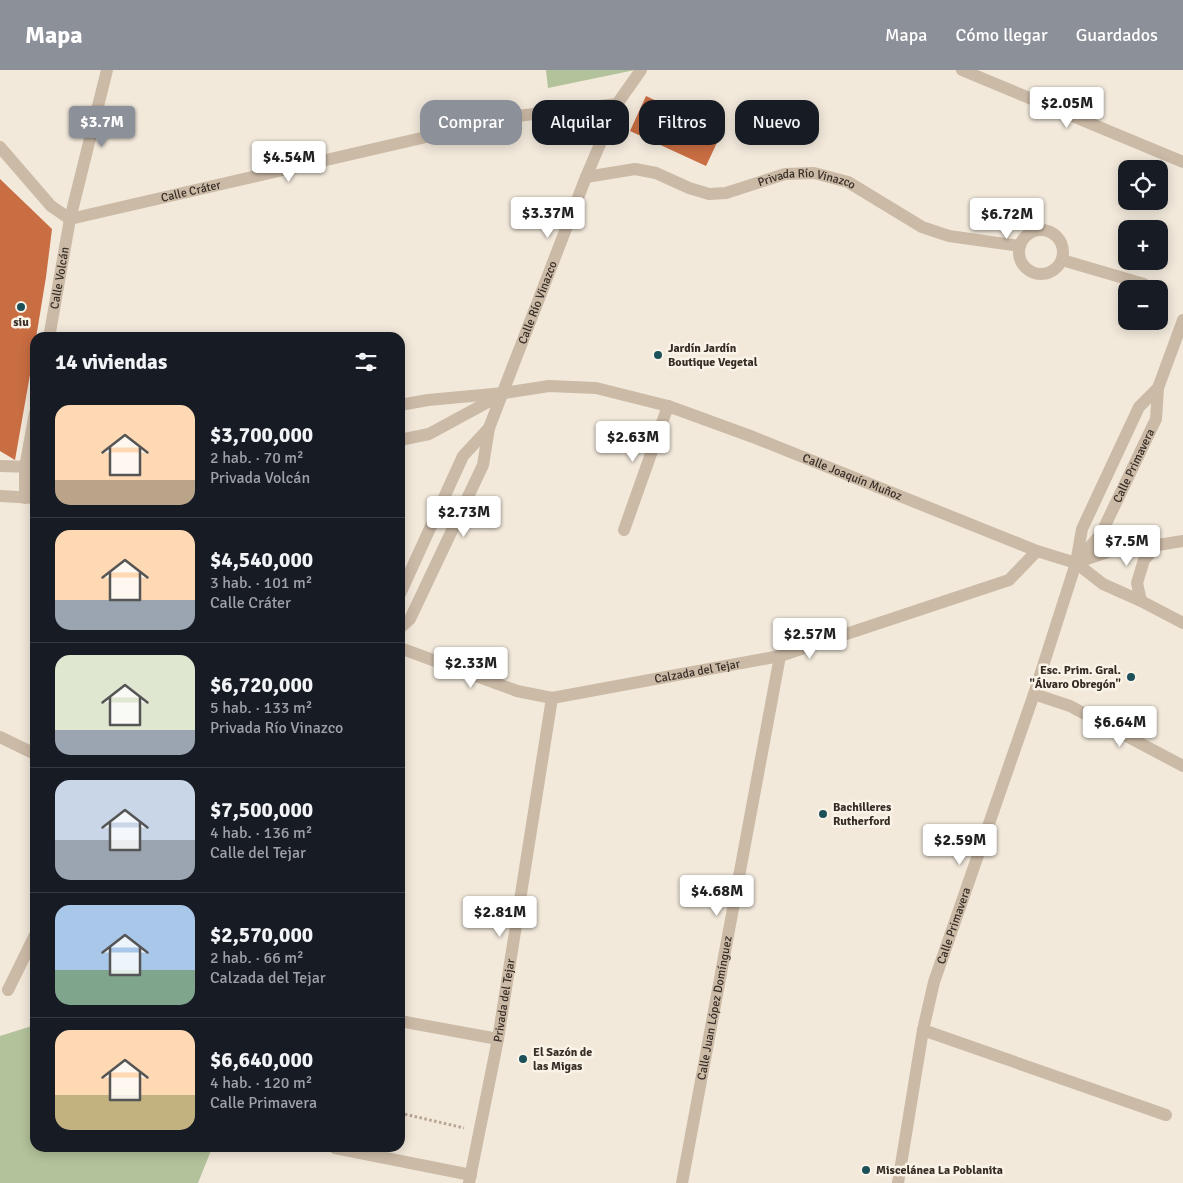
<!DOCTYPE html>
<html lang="es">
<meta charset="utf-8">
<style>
:root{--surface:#171b24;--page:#242831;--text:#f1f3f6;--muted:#9ea1a6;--line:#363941;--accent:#8c9099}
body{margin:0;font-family:Signika,sans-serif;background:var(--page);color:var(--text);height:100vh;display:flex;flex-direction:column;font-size:19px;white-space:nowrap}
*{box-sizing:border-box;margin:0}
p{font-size:16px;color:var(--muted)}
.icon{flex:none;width:28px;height:28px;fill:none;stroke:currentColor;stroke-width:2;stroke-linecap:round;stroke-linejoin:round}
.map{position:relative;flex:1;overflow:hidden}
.panel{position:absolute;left:30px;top:262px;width:375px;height:820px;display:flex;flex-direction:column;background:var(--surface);border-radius:15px;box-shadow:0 2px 12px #0003}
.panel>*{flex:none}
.banner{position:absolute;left:420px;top:30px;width:475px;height:45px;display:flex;gap:10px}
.buttons{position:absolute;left:1118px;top:90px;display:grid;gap:10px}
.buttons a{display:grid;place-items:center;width:50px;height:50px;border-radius:10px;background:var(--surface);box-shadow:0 2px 12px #0003;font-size:25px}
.price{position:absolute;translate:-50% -42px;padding:0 11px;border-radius:5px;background:#fff;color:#222;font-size:16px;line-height:32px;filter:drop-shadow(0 1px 2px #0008)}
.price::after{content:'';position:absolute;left:50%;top:30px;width:15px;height:11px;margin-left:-8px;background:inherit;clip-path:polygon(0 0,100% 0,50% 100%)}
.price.selected{background:var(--accent);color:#fff}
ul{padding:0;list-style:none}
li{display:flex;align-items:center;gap:15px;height:125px;padding:0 25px}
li+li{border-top:1px solid var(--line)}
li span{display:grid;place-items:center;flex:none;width:140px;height:100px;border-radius:15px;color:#555}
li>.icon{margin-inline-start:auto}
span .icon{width:60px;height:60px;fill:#fffc;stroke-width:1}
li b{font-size:21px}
h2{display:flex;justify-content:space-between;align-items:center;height:60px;padding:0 25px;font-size:21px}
.chip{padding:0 18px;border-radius:15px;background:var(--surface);box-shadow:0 2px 12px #0003;font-size:18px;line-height:45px}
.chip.selected{background:var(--accent);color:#fff}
header{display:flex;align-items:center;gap:30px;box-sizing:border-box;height:70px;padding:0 25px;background:var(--accent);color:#fff}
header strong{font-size:24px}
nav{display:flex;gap:28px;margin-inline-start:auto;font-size:18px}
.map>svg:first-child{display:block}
.green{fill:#b2c29a}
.building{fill:#c96d42}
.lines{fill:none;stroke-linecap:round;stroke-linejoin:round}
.path{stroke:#b7a491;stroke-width:3;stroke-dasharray:2.5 2.5;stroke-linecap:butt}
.service{stroke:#cbbaa6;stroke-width:12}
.minor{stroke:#cbbaa6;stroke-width:12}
.poi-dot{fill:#1c515a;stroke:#faf3e7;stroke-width:2}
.labels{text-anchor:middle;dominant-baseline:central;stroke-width:5;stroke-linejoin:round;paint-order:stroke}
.street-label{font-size:12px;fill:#372d27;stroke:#faf3e7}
.poi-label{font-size:12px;font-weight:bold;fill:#372d27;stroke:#faf3e7;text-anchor:start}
</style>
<header>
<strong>Mapa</strong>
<nav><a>Mapa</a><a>Cómo llegar</a><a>Guardados</a></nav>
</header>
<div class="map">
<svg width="1183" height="1113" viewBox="0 0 1183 1113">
<rect width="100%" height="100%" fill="#f2e9db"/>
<!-- green -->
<g class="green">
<polygon points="546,0 635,0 548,18"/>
<polygon points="35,955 35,1078 212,1078 198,1113 0,1113 0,966"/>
</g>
<!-- building -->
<g class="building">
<polygon points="646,26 722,62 706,96 630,61"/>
<polygon points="0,109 52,159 46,207 36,268 35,268 35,276 15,390 0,381"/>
</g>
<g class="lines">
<!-- path -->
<polyline class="path" points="400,1043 464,1058"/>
<!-- service -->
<polyline class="service" points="923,960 1166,1045"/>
<!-- minor -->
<g class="minor">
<polyline points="962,0 1183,92"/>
<path id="s1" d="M 0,77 L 51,136 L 70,149 L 517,46 L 617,34"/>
<path id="s2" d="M 586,107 L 635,99 L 656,103 L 689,118 L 709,124 L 726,123 L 785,104 L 814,103 L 848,112 L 922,157 L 949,166 L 1020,176"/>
<circle cx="1041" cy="182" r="22"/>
<polyline points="1062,190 1144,214"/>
<path id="s3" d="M 49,268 L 70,149 L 107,0"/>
<path id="s4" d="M 400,335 L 428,330 L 504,323 L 549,316 L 596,318 L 668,336 L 753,367 L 1037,481 L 1076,493 L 1103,514 L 1141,531 L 1183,553"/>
<polyline points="400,370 429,364 499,326"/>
<polyline points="0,396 35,397"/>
<polyline points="0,426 35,428"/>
<polyline points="25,428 25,397 35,343"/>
<polyline points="624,460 668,336"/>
<polyline points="1078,492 1119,478 1158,475 1183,471"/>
<path id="s5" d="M 1076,493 L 1101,464 L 1156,349 L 1158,318 L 1183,250"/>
<polyline points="400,524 463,386 489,358"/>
<polyline points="1141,531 1137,513 1144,490 1158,475"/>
<path id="s6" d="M 400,558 L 410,549 L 483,395 L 489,358 L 586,107 L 617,34 L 641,0"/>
<path id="s7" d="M 400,578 L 517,621 L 552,628 L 780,586 L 1009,510 L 1037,481"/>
<polyline points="1034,624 1070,636 1183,696"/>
<polyline points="0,667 35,684"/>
<polyline points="8,920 35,865"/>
<polyline points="400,951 498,969"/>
<polyline points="335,1078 471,1105"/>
<path id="s8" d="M 469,1113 L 498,969 L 552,628"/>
<path id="s9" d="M 682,1113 L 780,586"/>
<path id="s10" d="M 898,1113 L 923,960 L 934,912 L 1034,624 L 1076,493 L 1082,459 L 1139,337 L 1158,318"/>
</g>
</g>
<!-- markers -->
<g class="poi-dot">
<circle cx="21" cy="237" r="5"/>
<circle cx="658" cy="285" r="5"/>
<circle cx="1131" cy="607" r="5"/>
<circle cx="823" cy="744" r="5"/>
<circle cx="523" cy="989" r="5"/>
<circle cx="866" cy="1100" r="5"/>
</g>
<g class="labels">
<!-- street labels -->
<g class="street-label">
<text stroke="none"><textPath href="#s2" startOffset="229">Privada Río Vinazco</textPath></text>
<text stroke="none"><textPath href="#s1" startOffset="225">Calle Cráter</textPath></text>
<text stroke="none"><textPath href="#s3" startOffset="61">Calle Volcán</textPath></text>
<text stroke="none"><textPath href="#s6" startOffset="356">Calle Río Vinazco</textPath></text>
<text stroke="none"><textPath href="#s5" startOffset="114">Calle Primavera</textPath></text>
<text stroke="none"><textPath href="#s4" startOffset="469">Calle Joaquín Muñoz</textPath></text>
<text stroke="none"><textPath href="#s7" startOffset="308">Calzada del Tejar</textPath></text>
<text stroke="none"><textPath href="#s10" startOffset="264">Calle Primavera</textPath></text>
<text stroke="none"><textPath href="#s8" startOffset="186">Privada del Tejar</textPath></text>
<text stroke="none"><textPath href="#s9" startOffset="178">Calle Juan López Domínguez</textPath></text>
</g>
<!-- poi labels -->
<g class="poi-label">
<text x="21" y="252" text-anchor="middle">siu</text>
<text x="668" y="278">Jardín Jardín<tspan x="668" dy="14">Boutique Vegetal</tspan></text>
<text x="1121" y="600" text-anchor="end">Esc. Prim. Gral.<tspan x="1121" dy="14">"Álvaro Obregón"</tspan></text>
<text x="833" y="737">Bachilleres<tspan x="833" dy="14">Rutherford</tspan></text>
<text x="533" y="982">El Sazón de<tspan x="533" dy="14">las Migas</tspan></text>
<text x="876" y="1100">Miscelánea La Poblanita</text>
</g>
</g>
</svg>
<div class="buttons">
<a><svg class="icon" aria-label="locate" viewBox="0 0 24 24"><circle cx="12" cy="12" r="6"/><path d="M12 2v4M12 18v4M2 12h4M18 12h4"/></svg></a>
<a>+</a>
<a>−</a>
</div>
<b class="price" style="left:1067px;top:59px">$2.05M</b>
<b class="price selected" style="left:102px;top:78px">$3.7M</b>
<b class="price" style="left:289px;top:113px">$4.54M</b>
<b class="price" style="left:548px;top:169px">$3.37M</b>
<b class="price" style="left:1007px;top:170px">$6.72M</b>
<b class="price" style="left:633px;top:393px">$2.63M</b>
<b class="price" style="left:464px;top:468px">$2.73M</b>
<b class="price" style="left:1127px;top:497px">$7.5M</b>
<b class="price" style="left:810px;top:590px">$2.57M</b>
<b class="price" style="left:471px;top:619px">$2.33M</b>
<b class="price" style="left:1120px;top:678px">$6.64M</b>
<b class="price" style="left:960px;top:796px">$2.59M</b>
<b class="price" style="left:717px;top:847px">$4.68M</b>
<b class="price" style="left:500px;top:868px">$2.81M</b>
<div class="banner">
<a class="chip selected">Comprar</a>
<a class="chip">Alquilar</a>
<a class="chip">Filtros</a>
<a class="chip">Nuevo</a>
</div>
<section class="panel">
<h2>14 viviendas<svg class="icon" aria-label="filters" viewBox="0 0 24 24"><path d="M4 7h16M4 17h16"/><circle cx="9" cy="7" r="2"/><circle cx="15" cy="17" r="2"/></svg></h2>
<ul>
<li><span style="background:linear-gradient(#ffd9b3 75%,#b9a48a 0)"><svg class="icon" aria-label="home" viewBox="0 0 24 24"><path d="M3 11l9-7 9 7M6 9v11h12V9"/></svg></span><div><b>$3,700,000</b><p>2 hab. · 70 m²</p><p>Privada Volcán</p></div></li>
<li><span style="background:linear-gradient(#ffd9b3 70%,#9aa5b1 0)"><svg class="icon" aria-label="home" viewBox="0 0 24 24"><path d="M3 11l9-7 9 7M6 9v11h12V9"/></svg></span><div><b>$4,540,000</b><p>3 hab. · 101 m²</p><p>Calle Cráter</p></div></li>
<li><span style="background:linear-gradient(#dfe7d0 75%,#9aa5b1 0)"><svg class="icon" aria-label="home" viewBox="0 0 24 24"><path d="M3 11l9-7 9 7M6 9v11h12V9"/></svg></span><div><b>$6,720,000</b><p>5 hab. · 133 m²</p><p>Privada Río Vinazco</p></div></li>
<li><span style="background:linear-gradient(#c9d6e8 60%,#9aa5b1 0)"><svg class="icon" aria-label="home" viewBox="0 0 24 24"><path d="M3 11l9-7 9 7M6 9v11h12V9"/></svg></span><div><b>$7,500,000</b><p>4 hab. · 136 m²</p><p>Calle del Tejar</p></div></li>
<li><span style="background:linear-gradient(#a9c7e8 65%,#7fa58c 0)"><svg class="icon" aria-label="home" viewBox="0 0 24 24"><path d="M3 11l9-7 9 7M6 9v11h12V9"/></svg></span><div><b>$2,570,000</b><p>2 hab. · 66 m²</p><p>Calzada del Tejar</p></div></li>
<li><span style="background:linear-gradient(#ffd9b3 65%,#c2b280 0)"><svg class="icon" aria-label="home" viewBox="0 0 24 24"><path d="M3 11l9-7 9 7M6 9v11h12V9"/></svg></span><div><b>$6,640,000</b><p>4 hab. · 120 m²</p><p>Calle Primavera</p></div></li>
</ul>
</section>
</div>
